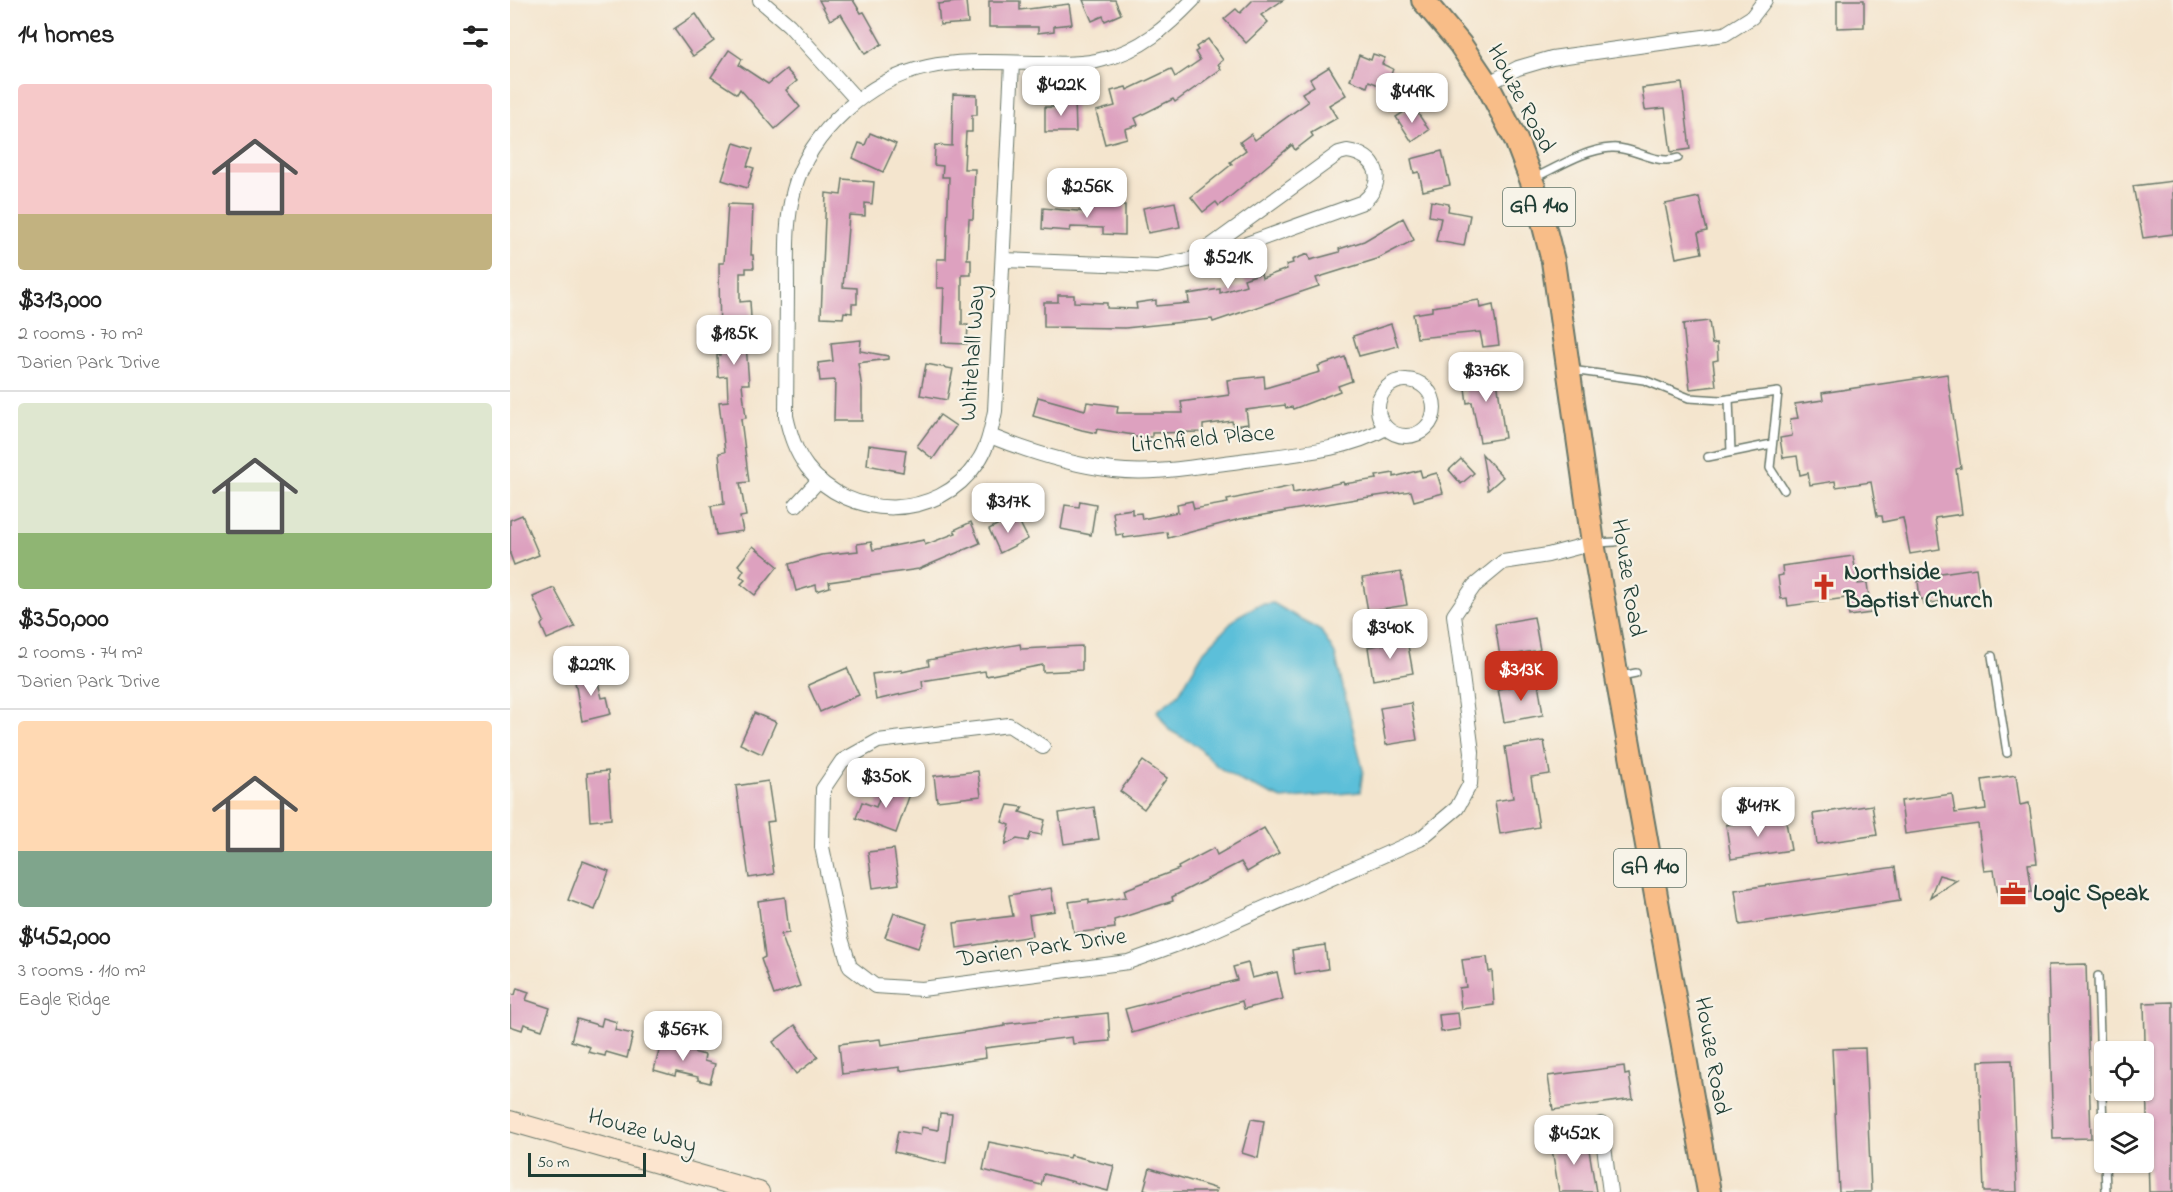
<!DOCTYPE html>
<meta charset="utf-8">
<style>
:root{--surface:#fff;--page:#f2f2f2;--text:#222;--muted:#767676;--line:#e0e0e0;--accent:#c8321e}
body{margin:0;font-family:"Indie Flower",sans-serif;background:var(--page);color:var(--text);height:100vh;display:flex;flex-direction:column;font-size:22px;white-space:nowrap}
*{box-sizing:border-box;margin:0}
p{font-size:20px;color:var(--muted)}
.icon{flex:none;width:33px;height:33px;fill:none;stroke:currentColor;stroke-width:2;stroke-linecap:round;stroke-linejoin:round}
.map{position:relative;flex:1;overflow:hidden}
.sheet{display:flex;flex-direction:column;background:var(--surface);width:510px}
.sheet>*{flex:none}
.buttons{position:absolute;left:1584px;top:1041px;display:grid;gap:12px}
.buttons a{display:grid;place-items:center;width:60px;height:60px;border-radius:6px;background:var(--surface);box-shadow:0 2px 4px #0004;font-size:30px}
.scale{position:absolute;left:18px;bottom:15px;width:118px;box-sizing:border-box;padding-left:6px;border:3px solid #1f3d34;border-top:0;font-size:16px;line-height:21px;white-space:nowrap;color:#1f3d34;-webkit-text-stroke:4px #f7f3e8;paint-order:stroke}
.price{position:absolute;translate:-50% -51px;padding:0 14px;border-radius:12px;background:#fff;color:#222;font-size:20px;line-height:39px;filter:drop-shadow(0 2px 3px #0008)}
.price::after{content:'';position:absolute;left:50%;top:36px;width:18px;height:14px;margin-left:-9px;background:inherit;clip-path:polygon(0 0,100% 0,50% 100%)}
.price.current{background:var(--accent);color:#fff}
ul{padding:0;list-style:none}
li{display:grid;align-content:center;gap:12px;height:318px;padding:0 18px}
li+li{border-top:2px solid var(--line)}
li span{display:grid;place-items:center;height:186px;border-radius:6px;color:#555}
li>.icon{margin-inline-start:auto}
span .icon{width:108px;height:108px;fill:#fffc;stroke-width:1}
li b{font-size:26px}
h2{display:flex;justify-content:space-between;align-items:center;height:72px;padding:0 18px;font-size:26px}
main{display:flex;flex:1;min-height:0}
.map>svg:first-child{display:block}
.water{fill:#5bbfd9;stroke:#3d7e86;stroke-width:1.5}
.building{fill:#dda1bf}
.lines{fill:none;stroke-linecap:round;stroke-linejoin:round}
.lane-casing{stroke:#6a786a;stroke-width:10}
.street-casing{stroke:#6a786a;stroke-width:16}
.secondary-casing{stroke:#6a786a;stroke-width:22}
.primary-casing{stroke:#6a786a;stroke-width:26}
.lane{stroke:#fff;stroke-width:7}
.street{stroke:#fff;stroke-width:14}
.secondary{stroke:#fce5cf;stroke-width:20}
.primary{stroke:#f8bd88;stroke-width:22}
.labels{text-anchor:middle;dominant-baseline:central;stroke-width:4.5;stroke-linejoin:round;paint-order:stroke}
.shield{fill:#f7f3e8;stroke:#60746a;stroke-width:1.5}
.shield-label{font-size:22px;font-weight:bold;fill:#1f3d34}
.street-label{font-size:24px;fill:#1f3d34;stroke:#f7f3e8}
.poi-label{font-size:24px;font-weight:bold;fill:#1f3d34;stroke:#f7f3e8;text-anchor:start}
</style>
<main>
<section class="sheet">
<h2>14 homes<svg class="icon" aria-label="filters" viewBox="0 0 24 24"><path d="M4 7h16M4 17h16"/><circle cx="9" cy="7" r="2"/><circle cx="15" cy="17" r="2"/></svg></h2>
<ul>
<li><span style="background:linear-gradient(#f6c9c9 70%,#c2b280 0)"><svg class="icon" aria-label="home" viewBox="0 0 24 24"><path d="M3 11l9-7 9 7M6 9v11h12V9"/></svg></span><div><b>$313,000</b><p>2 rooms · 70 m²</p><p>Darien Park Drive</p></div></li>
<li><span style="background:linear-gradient(#dfe7d0 70%,#8fb573 0)"><svg class="icon" aria-label="home" viewBox="0 0 24 24"><path d="M3 11l9-7 9 7M6 9v11h12V9"/></svg></span><div><b>$350,000</b><p>2 rooms · 74 m²</p><p>Darien Park Drive</p></div></li>
<li><span style="background:linear-gradient(#ffd9b3 70%,#7fa58c 0)"><svg class="icon" aria-label="home" viewBox="0 0 24 24"><path d="M3 11l9-7 9 7M6 9v11h12V9"/></svg></span><div><b>$452,000</b><p>3 rooms · 110 m²</p><p>Eagle Ridge</p></div></li>
</ul>
</section>
<div class="map">
<svg width="1663" height="1192" viewBox="0 0 1663 1192">
<rect width="100%" height="100%" fill="#f7f3e8"/>
<filter id="ink" filterUnits="userSpaceOnUse"><feTurbulence type="fractalNoise" baseFrequency=".0167" numOctaves="2"/><feDisplacementMap in="SourceGraphic" scale="12" xChannelSelector="R" yChannelSelector="G"/><feConvolveMatrix kernelMatrix="1 2 1 2 8 2 1 2 1" color-interpolation-filters="sRGB"/></filter>
<filter id="wash" filterUnits="userSpaceOnUse"><feTurbulence type="fractalNoise" baseFrequency=".008" numOctaves="4" result="noise"/><feDisplacementMap in="SourceGraphic" scale="24" xChannelSelector="R" yChannelSelector="G"/><feGaussianBlur stdDeviation="1.35" result="paint"/><feColorMatrix in="noise" values="0 0 0 0 0 0 0 0 0 0 0 0 0 0 0 0 0 1.4 0 .05"/><feComposite in="paint" operator="in"/></filter>
<g filter="url(#wash)">
<rect width="100%" height="100%" fill="#f4e5ce"/>
<!-- water -->
<polygon class="water" points="763,603 811,631 825,654 853,770 850,792 772,799 733,782 708,767 686,745 659,730 647,711 668,695 694,651 728,616 748,605"/>
<g id="blocks">
<!-- building -->
<g class="building">
<polygon points="309,0 343,0 351,13 354,12 372,44 355,54 331,14 320,20"/>
<polygon points="573,0 605,0 611,14 595,21 593,16 582,21"/>
<polygon points="743,0 773,0 751,15 758,22 736,43 714,19 726,9 730,13"/>
<polygon points="1327,0 1354,0 1354,27 1327,28"/>
<polygon points="456,1 458,23 430,25 428,4"/>
<polygon points="479,1 510,1 510,10 559,4 562,24 544,26 544,31 528,33 528,27 479,27"/>
<polygon points="186,14 204,41 183,56 164,29"/>
<polygon points="698,39 713,60 708,64 711,69 665,102 663,99 625,118 628,125 615,129 617,138 595,144 586,111 605,106 601,91 616,87 617,90 661,69 665,77 690,60 685,52 688,50 686,47"/>
<polygon points="219,50 232,59 229,65 258,84 276,69 287,81 276,90 290,107 265,129 230,89 227,94 201,77"/>
<polygon points="863,54 875,58 872,64 883,69 876,88 859,81 857,87 840,80 849,55 861,60"/>
<polygon points="819,67 836,95 819,105 827,118 801,133 803,136 785,150 782,145 709,206 706,202 693,212 681,197 722,164 720,162 736,150 730,142 741,134 745,140 798,102 792,93 804,86 800,79"/>
<polygon points="1172,83 1180,149 1161,152 1155,108 1135,110 1132,88"/>
<polygon points="443,94 467,95 467,115 462,115 462,132 456,132 454,169 465,169 463,219 459,219 457,259 461,259 461,275 452,275 452,325 458,325 457,344 432,343 434,288 427,288 427,259 436,259 439,177 432,177 433,166 424,165 425,145 442,146"/>
<polygon points="565,99 566,132 535,132 535,107 548,107 548,100"/>
<polygon points="903,106 919,130 902,142 886,117"/>
<polygon points="360,133 386,144 373,172 343,158 349,143 355,145"/>
<polygon points="224,143 243,149 237,166 244,168 237,188 212,180"/>
<polygon points="932,151 940,185 913,191 909,172 904,173 901,159"/>
<polygon points="333,179 364,182 362,204 355,203 355,216 339,215 333,287 347,288 347,304 342,304 342,313 334,312 333,318 311,317 316,193 331,195"/>
<polygon points="1663,181 1663,234 1633,238 1623,186"/>
<polygon points="1189,197 1197,231 1188,233 1192,253 1166,258 1155,204"/>
<polygon points="921,201 939,204 938,211 960,215 954,246 926,241 931,218 919,216"/>
<polygon points="665,202 670,227 638,233 633,208"/>
<polygon points="218,204 243,205 241,255 243,255 244,268 236,268 236,273 230,273 230,302 240,301 241,318 234,318 239,384 232,384 236,418 231,419 239,482 230,483 236,516 230,517 233,531 206,535 201,506 214,504 209,453 215,452 209,402 218,401 217,376 208,377 207,355 210,355 209,263 214,263"/>
<polygon points="579,204 615,205 615,235 593,234 593,228 561,227 560,231 532,229 533,208 579,212"/>
<polygon points="893,218 904,240 867,259 806,278 809,286 703,322 702,319 615,328 534,327 534,302 548,302 548,295 564,295 564,302 597,303 597,308 627,309 626,303 646,300 646,306 679,303 678,294 710,289 710,293 736,285 734,279 751,273 752,278 777,269 776,265 783,263 782,260 798,254 800,260 830,252 829,249 854,241"/>
<polygon points="969,300 970,308 983,305 989,345 973,347 970,332 907,338 903,314 922,311 922,307"/>
<polygon points="1199,321 1202,344 1207,343 1208,360 1203,361 1206,386 1180,389 1173,324"/>
<polygon points="881,324 888,346 849,356 843,336"/>
<polygon points="351,340 350,351 378,356 378,359 348,363 352,389 352,421 324,421 325,380 310,381 308,363 323,361 321,343"/>
<polygon points="835,357 842,381 828,386 830,391 783,409 782,407 776,408 775,405 736,410 738,424 723,426 722,421 693,425 693,432 642,433 642,437 623,437 623,435 587,429 586,433 572,430 523,416 528,397 575,410 577,402 608,406 607,413 673,413 671,402 719,395 717,380 754,376 755,388 810,372 808,366"/>
<polygon points="416,364 443,369 437,400 410,395"/>
<polygon points="985,366 995,438 970,442 962,402 957,403 955,388 958,388 957,381 961,381 959,370"/>
<polygon points="1437,374 1451,468 1446,469 1452,514 1425,518 1430,549 1400,554 1393,518 1373,522 1372,516 1367,516 1361,482 1326,487 1325,481 1300,485 1298,473 1290,475 1287,456 1273,458 1270,438 1282,436 1280,419 1288,418 1285,404 1313,400 1312,393"/>
<polygon points="430,415 446,426 423,459 407,446"/>
<polygon points="359,445 396,450 393,472 357,465"/>
<polygon points="972,454 993,477 978,490"/>
<polygon points="951,459 964,473 951,484 939,470"/>
<polygon points="910,470 912,477 927,473 933,493 904,501 901,491 846,499 730,519 658,538 657,532 614,538 613,534 606,535 603,512 622,509 622,514 631,513 632,519 668,512 667,504 682,501 684,509 718,503 717,500 782,486 783,493 833,482 834,484 867,479 866,476 884,473 884,477"/>
<polygon points="570,501 586,504 581,535 551,529 555,505 569,507"/>
<polygon points="12,515 29,555 4,565 0,554 0,520"/>
<polygon points="506,515 518,539 490,553 479,529"/>
<polygon points="461,522 470,543 409,569 319,582 320,587 307,591 306,585 286,591 279,564 311,555 348,551 347,544 361,542 363,550 414,540 415,545 446,533 444,530"/>
<polygon points="243,546 268,566 245,595 231,584 235,580 230,576 234,570 228,565"/>
<polygon points="1343,556 1348,584 1357,583 1361,613 1339,616 1336,598 1278,606 1277,598 1271,599 1268,576 1273,575 1272,566"/>
<polygon points="1466,568 1470,596 1414,604 1413,599 1410,599 1408,581 1411,581 1410,576"/>
<polygon points="891,572 897,605 858,611 852,578"/>
<polygon points="44,588 65,627 37,639 31,625 34,621 23,597"/>
<polygon points="1024,617 1030,650 990,657 985,624"/>
<polygon points="897,640 903,673 863,680 858,647"/>
<polygon points="510,644 511,649 572,646 572,670 533,672 533,665 476,676 475,671 412,681 413,689 366,700 362,674 392,670 392,672 419,666 418,660"/>
<polygon points="337,668 349,695 310,712 298,685"/>
<polygon points="85,671 92,698 97,697 101,714 72,721 64,676"/>
<polygon points="1028,682 1033,715 994,722 988,689"/>
<polygon points="901,703 907,740 876,745 870,708"/>
<polygon points="244,713 266,722 252,754 230,744"/>
<polygon points="1034,741 1040,774 1021,777 1029,827 990,834 985,801 1003,798 995,747"/>
<polygon points="633,761 657,778 634,809 610,791"/>
<polygon points="98,771 101,819 80,821 77,773"/>
<polygon points="468,771 471,796 427,801 424,776"/>
<polygon points="1506,775 1510,805 1519,803 1527,863 1518,864 1522,892 1488,896 1484,870 1474,871 1468,824 1395,834 1391,801 1442,794 1445,813 1476,809 1472,780"/>
<polygon points="258,781 264,821 257,822 264,874 239,878 226,786"/>
<polygon points="375,784 400,794 386,833 346,818 352,802 366,807"/>
<polygon points="498,805 513,807 510,812 535,820 531,835 521,833 518,841 507,839 495,845 500,825 492,822"/>
<polygon points="1362,805 1367,835 1307,844 1303,814"/>
<polygon points="584,807 589,839 554,844 549,813"/>
<polygon points="1275,816 1281,850 1221,859 1216,825"/>
<polygon points="754,828 769,853 737,872 731,862 662,897 663,901 604,920 605,928 564,933 559,902 579,899 579,903 616,897 614,890 669,869 668,867 704,848 707,855"/>
<polygon points="384,849 389,884 363,888 358,852"/>
<polygon points="73,861 99,871 85,910 58,900"/>
<polygon points="1385,867 1390,901 1230,925 1225,890"/>
<polygon points="1429,875 1447,880 1420,897"/>
<polygon points="541,888 545,911 519,915 522,936 447,948 444,923 503,916 499,895"/>
<polygon points="275,897 279,933 271,934 290,986 264,995 251,959 255,957 248,901"/>
<polygon points="384,913 417,924 408,948 375,937"/>
<polygon points="815,945 818,969 785,974 782,950"/>
<polygon points="977,957 979,972 982,971 984,1005 951,1009 949,988 956,987 952,960"/>
<polygon points="738,963 742,978 767,972 773,999 734,1009 732,1001 622,1033 615,1009 727,980 723,967"/>
<polygon points="1576,964 1581,1138 1543,1139 1538,965"/>
<polygon points="7,988 19,992 16,1000 40,1008 32,1030 14,1024 12,1030 0,1026 0,994 5,995"/>
<polygon points="1663,1002 1663,1192 1639,1192 1634,1003"/>
<polygon points="598,1013 600,1041 563,1044 562,1037 475,1048 476,1058 390,1071 390,1067 332,1074 329,1044 370,1039 371,1045 495,1026 495,1024"/>
<polygon points="948,1013 950,1029 931,1032 929,1015"/>
<polygon points="93,1018 107,1022 105,1030 123,1034 117,1058 96,1052 95,1056 78,1052 80,1047 61,1041 67,1019 91,1026"/>
<polygon points="285,1025 308,1057 286,1074 263,1042"/>
<polygon points="152,1040 171,1044 170,1049 195,1055 194,1061 205,1064 200,1083 188,1080 188,1077 166,1072 165,1076 144,1070"/>
<polygon points="1355,1048 1361,1192 1329,1192 1322,1049"/>
<polygon points="1502,1060 1507,1192 1474,1192 1469,1061"/>
<polygon points="1114,1066 1115,1075 1119,1074 1123,1099 1043,1110 1038,1076"/>
<polygon points="430,1113 442,1114 436,1164 384,1152 388,1131 410,1135 412,1127 428,1130"/>
<polygon points="741,1119 754,1121 748,1158 732,1153"/>
<polygon points="1077,1138 1086,1192 1049,1192 1041,1143"/>
<polygon points="479,1142 559,1158 560,1155 604,1166 598,1191 534,1174 531,1185 473,1170"/>
<polygon points="640,1168 707,1189 706,1192 643,1192 634,1189"/>
</g>
</g>
</g>
<g filter="url(#ink)">
<use href="#blocks" fill-opacity="0" stroke="#6a786a" stroke-width="1.5"/>
<g class="lines">
<!-- lane casing -->
<g class="lane-casing">
<g id="lane">
<path d="M 1024,178 C 1049,167 1073,150 1101,148 C 1124,146 1145,166 1168,158"/>
<polyline points="1061,370 1134,380 1179,398 1211,400 1268,392 1260,468 1274,490"/>
<polyline points="1219,399 1221,452"/>
<polyline points="1198,457 1262,444"/>
<polyline points="1087,543 1105,542"/>
<polyline points="1482,656 1497,753"/>
<polyline points="1111,676 1126,673"/>
<polyline points="1588,976 1594,1157"/>
<polyline points="1595,1162 1596,1192"/>
</g>
</g>
<!-- street casing -->
<g class="street-casing">
<g id="street">
<polyline points="250,0 279,25 347,100"/>
<path d="M 502,63 L 485,411 C 481,430 478,448 467,463 C 428,522 339,521 297,467 C 285,451 280,434 276,416 C 276,373 277,331 277,289 C 277,255 275,222 284,190 C 292,159 312,132 335,111 C 397,54 453,62 530,63 C 552,64 573,65 594,59 C 631,50 657,27 683,0"/>
<polyline points="977,84 1008,68 1042,58 1215,34 1242,17 1255,0"/>
<path d="M 837,151 C 868,155 877,182 853,202 L 695,259 L 683,259 L 829,153 Z"/>
<polyline points="493,260 647,266 683,259"/>
<circle cx="896" cy="408" r="28"/>
<path d="M 480,436 C 520,452 560,465 603,470 C 645,475 688,466 730,461 C 778,454 834,452 876,428"/>
<polyline points="286,505 309,480"/>
<polyline points="533,747 499,725 368,741 332,761 313,789 312,847 331,938 340,967 365,986 412,989 618,962 693,935 910,839 947,808 960,784 962,752 944,615 964,586 993,562 1038,555 1083,543"/>
<polyline points="1091,1124 1100,1192"/>
</g>
</g>
<!-- secondary casing -->
<g class="secondary-casing">
<polyline id="secondary" points="0,1121 249,1192"/>
</g>
<!-- primary casing -->
<g class="primary-casing">
<polyline id="primary" points="913,0 950,44 977,84 1006,140 1024,187 1043,261 1083,543 1199,1192"/>
</g>
<!-- lane -->
<use href="#lane" class="lane"/>
<!-- street -->
<use href="#street" class="street"/>
<!-- secondary -->
<use href="#secondary" class="secondary"/>
<!-- primary -->
<use href="#primary" class="primary"/>
</g>
</g>
<!-- icons -->
<defs>
<g id="church-bare" transform="scale(2.07)"><path d="M-1.2-6h2.4v3.5h3.3v2.4h-3.3V6h-2.4V-.1h-3.3v-2.4h3.3Z" fill="#c8321e" stroke="#f7f3e8" stroke-width="2.5" paint-order="stroke"/></g>
<g id="office-bare" transform="scale(2.07)"><path d="M-6-3h4V-5.5h4V-3h4V5H-6ZM-1-4.5V-3h2v-1.5ZM-6 0V1H6V0Z" fill="#c8321e" stroke="#f7f3e8" stroke-width="2.5" paint-order="stroke"/></g>
</defs>
<g fill-rule="evenodd">
<use href="#church-bare" x="1314" y="587"/>
<use href="#office-bare" x="1503" y="894"/>
</g>
<g class="labels">
<!-- shield labels -->
<g class="shield">
<rect x="993" y="188" width="72" height="38" rx="4.5"/>
<rect x="1104" y="849" width="72" height="38" rx="4.5"/>
</g>
<g class="shield-label">
<text x="1029" y="207">GA 140</text>
<text x="1140" y="868">GA 140</text>
</g>
<!-- street labels -->
<g class="street-label">
<text transform="translate(1010 99) rotate(62)">Houze Road</text>
<text transform="translate(464 353) rotate(-86)">Whitehall Way</text>
<text transform="translate(693 440) rotate(-5)">Litchfield Place</text>
<text transform="translate(1117 578) rotate(81)">Houze Road</text>
<text transform="translate(532 949) rotate(-8)">Darien Park Drive</text>
<text transform="translate(1201 1056) rotate(80)">Houze Road</text>
<text transform="translate(132 1132) rotate(16)">Houze Way</text>
</g>
<!-- poi labels -->
<g class="poi-label">
<text x="1334" y="573">Northside<tspan x="1334" dy="28">Baptist Church</tspan></text>
<text x="1523" y="894">Logic Speak</text>
</g>
</g>
</svg>
<div class="buttons">
<a><svg class="icon" aria-label="locate" viewBox="0 0 24 24"><circle cx="12" cy="12" r="6"/><path d="M12 2v4M12 18v4M2 12h4M18 12h4"/></svg></a>
<a><svg class="icon" aria-label="layers" viewBox="0 0 24 24"><path d="M12 4l9 5-9 5-9-5zM3 14l9 5 9-5"/></svg></a>
</div>
<div class="scale">50 m</div>
<b class="price" style="left:551px;top:117px">$422K</b>
<b class="price" style="left:902px;top:124px">$449K</b>
<b class="price" style="left:577px;top:219px">$256K</b>
<b class="price" style="left:718px;top:290px">$521K</b>
<b class="price" style="left:224px;top:366px">$185K</b>
<b class="price" style="left:976px;top:403px">$376K</b>
<b class="price" style="left:498px;top:534px">$317K</b>
<b class="price" style="left:880px;top:660px">$340K</b>
<b class="price" style="left:81px;top:697px">$229K</b>
<b class="price current" style="left:1011px;top:702px">$313K</b>
<b class="price" style="left:376px;top:809px">$350K</b>
<b class="price" style="left:1248px;top:838px">$417K</b>
<b class="price" style="left:173px;top:1062px">$567K</b>
<b class="price" style="left:1064px;top:1166px">$452K</b>
</div>
</main>
